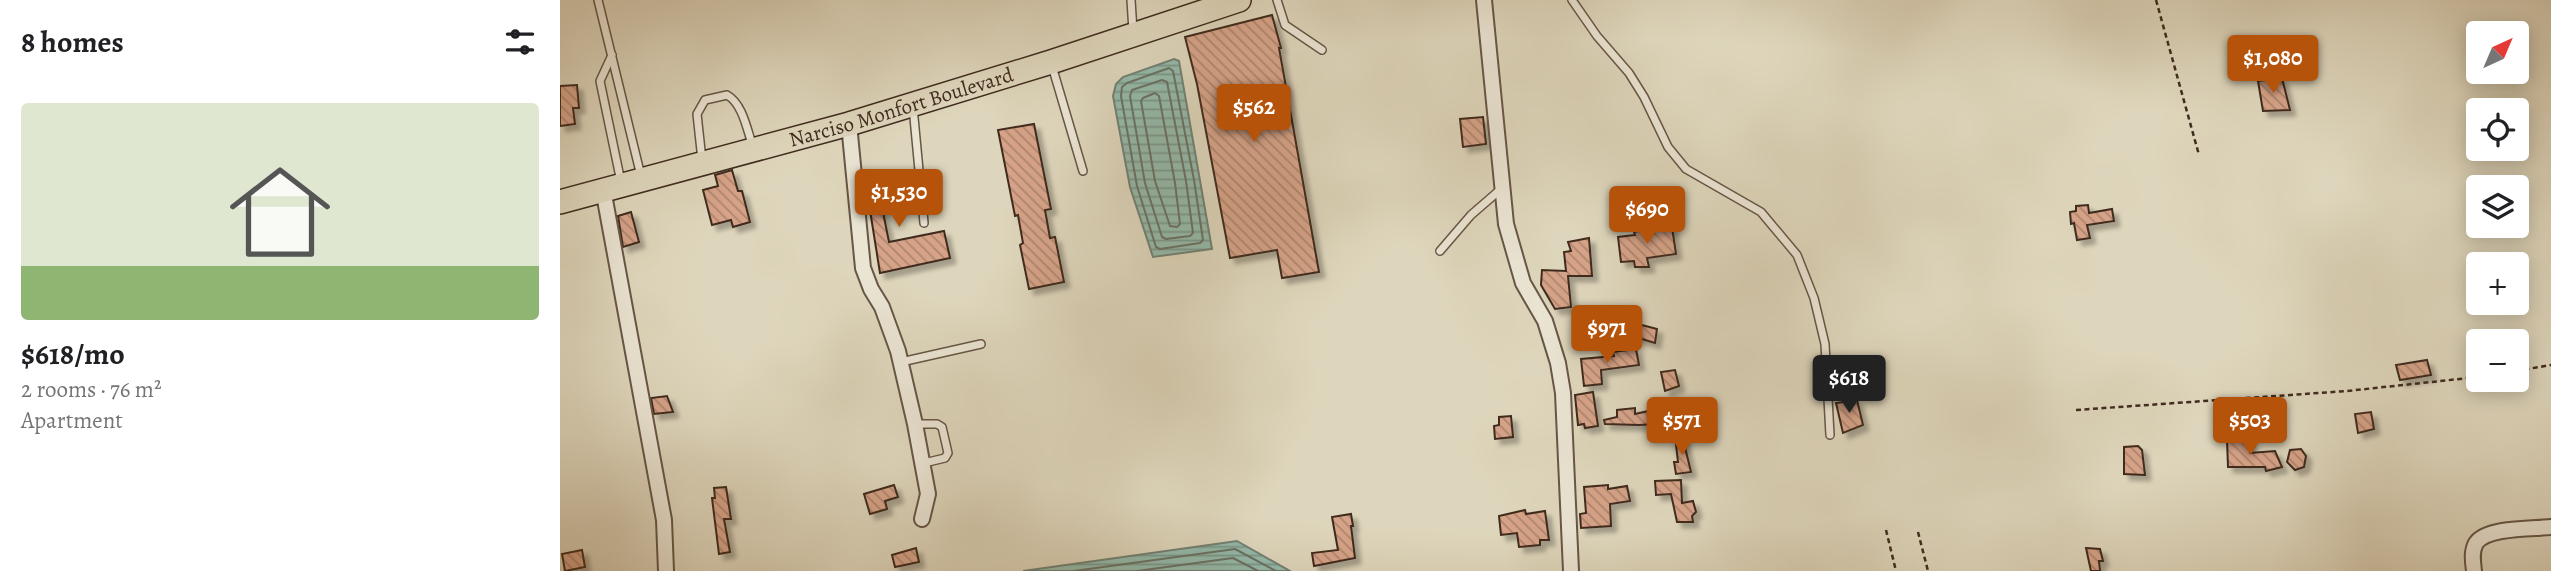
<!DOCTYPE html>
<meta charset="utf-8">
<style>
:root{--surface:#fff;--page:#f2f2f2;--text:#202124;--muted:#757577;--line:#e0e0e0;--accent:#b45309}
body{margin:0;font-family:Alegreya,serif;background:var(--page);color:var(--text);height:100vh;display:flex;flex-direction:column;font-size:26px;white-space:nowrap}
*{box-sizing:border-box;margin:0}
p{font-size:23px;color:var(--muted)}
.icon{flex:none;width:38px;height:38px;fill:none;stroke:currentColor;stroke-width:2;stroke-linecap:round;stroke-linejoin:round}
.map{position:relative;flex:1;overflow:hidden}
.panel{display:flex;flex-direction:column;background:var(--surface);width:560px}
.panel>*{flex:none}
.needle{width:46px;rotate:44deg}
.buttons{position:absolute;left:1906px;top:21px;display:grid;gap:14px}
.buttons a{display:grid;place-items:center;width:63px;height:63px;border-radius:7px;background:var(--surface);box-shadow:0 4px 18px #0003;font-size:35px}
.price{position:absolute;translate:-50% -60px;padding:0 16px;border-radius:7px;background:var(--accent);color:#fff;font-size:23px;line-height:46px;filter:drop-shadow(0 2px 4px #0008)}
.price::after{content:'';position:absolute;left:50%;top:42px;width:21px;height:16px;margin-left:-10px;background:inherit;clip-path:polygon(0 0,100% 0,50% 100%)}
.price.current{background:#222;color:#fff}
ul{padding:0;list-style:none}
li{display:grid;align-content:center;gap:14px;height:371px;padding:0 21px}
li+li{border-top:2px solid var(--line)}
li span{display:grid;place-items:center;height:217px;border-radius:7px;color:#555}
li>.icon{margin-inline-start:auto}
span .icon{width:126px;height:126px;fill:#fffc;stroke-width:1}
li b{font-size:30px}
h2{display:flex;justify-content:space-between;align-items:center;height:84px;padding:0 21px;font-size:30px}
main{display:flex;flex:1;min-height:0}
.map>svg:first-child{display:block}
.water{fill:url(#water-rules);stroke:#728173;stroke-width:2}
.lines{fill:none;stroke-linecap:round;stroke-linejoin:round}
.shore{stroke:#6a7265;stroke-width:2}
.building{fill:url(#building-back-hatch);stroke:#3f2b1f;stroke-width:2;filter:url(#shadow)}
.lane-casing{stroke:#675646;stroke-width:10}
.street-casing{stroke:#675646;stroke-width:18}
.primary-casing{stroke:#3f2b1f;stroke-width:26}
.path{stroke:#3f2b1f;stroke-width:2.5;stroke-dasharray:5 3.5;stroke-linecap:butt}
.lane{stroke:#eae4d3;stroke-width:7}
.street{stroke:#eae4d3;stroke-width:14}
.primary{stroke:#ded6bc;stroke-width:23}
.labels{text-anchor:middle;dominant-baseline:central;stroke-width:5;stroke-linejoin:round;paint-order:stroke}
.street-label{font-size:21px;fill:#3f2b1f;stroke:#eae4d3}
</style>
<main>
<section class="panel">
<h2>8 homes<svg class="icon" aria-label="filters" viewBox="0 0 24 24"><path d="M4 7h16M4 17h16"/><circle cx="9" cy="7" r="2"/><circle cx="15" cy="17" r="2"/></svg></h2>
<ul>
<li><span style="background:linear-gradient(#dfe7d0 75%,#8fb573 0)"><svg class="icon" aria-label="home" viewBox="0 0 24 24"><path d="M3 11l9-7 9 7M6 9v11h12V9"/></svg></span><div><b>$618/mo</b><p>2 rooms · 76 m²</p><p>Apartment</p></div></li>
</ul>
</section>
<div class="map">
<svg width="1991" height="571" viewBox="0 0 1991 571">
<defs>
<pattern id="water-rules" width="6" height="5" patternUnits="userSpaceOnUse" patternTransform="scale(1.75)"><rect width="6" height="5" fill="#94baab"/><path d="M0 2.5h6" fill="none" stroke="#7a978b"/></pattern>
<pattern id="building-back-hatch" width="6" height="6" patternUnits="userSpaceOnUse" patternTransform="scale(1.75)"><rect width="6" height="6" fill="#d6a388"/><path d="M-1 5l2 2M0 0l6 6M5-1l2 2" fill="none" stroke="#af856f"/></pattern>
<filter id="shadow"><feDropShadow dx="5.5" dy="5.5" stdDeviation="2" flood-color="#0004"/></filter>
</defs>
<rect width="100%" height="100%" fill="#ded6bc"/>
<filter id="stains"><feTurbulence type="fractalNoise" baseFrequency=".00286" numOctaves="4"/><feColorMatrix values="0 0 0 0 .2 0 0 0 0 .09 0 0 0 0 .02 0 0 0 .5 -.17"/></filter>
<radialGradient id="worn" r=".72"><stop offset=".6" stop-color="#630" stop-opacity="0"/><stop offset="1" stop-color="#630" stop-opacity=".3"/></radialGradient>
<!-- water -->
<g class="water">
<polygon points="614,59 619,61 652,249 593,257 570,187 553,96 556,84 563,77"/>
<polygon points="677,541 730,571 463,571"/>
</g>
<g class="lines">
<!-- shore -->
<g class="shore">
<polygon points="609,68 613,71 634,180 643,240 640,243 600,249 596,247 577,186 561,96 562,87 567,83"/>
<polygon points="602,80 607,82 626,181 633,233 630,236 606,239 602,237 585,183 570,96 572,90"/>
<polygon points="595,93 599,96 615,183 620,224 617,227 610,226 595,181 581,101 583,98"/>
<polyline points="514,571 675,549 716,571"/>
<polyline points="577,571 673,558 698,571"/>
</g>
</g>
<!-- building -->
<g class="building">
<polygon points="712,15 721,48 719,48 759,272 722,278 717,250 670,258 637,84 625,37"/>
<polygon points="1722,78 1730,110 1703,111 1698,81"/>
<polygon points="17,85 19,108 13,108 15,124 0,126 0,86"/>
<polygon points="923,117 926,144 903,147 900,119"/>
<polygon points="474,124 491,209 485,210 490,238 495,237 504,282 469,289 460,245 463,243 458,215 455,216 438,130"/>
<polygon points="172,170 178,191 182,191 190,222 173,227 171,220 152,225 143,190 158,186 155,175"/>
<polygon points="344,173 346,189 341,189 342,199 321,202 329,242 384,231 390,258 320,273 309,204 306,204 304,178"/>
<polygon points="1528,205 1529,213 1552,209 1554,221 1527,225 1530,238 1517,240 1514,223 1511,224 1510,212 1516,211 1516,206"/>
<polygon points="71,212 79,242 63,247 58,216"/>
<polygon points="1112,227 1116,254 1087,258 1089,267 1075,267 1074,261 1061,262 1058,237 1075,235 1074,232 1092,228"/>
<polygon points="1029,238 1032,276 1008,276 1011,307 995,309 981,285 982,270 1006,271 1004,252 1011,251 1008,242"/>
<polygon points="1078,324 1097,329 1095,343 1075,337"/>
<polygon points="1076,349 1079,365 1041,370 1042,384 1024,386 1021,359 1054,356 1053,352"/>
<polygon points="1867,360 1871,375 1840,380 1836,365"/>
<polygon points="1115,370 1119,386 1105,391 1101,372"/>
<polygon points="1033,392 1038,426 1025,428 1024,424 1018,425 1015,395"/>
<polygon points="107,396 113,412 94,414 91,398"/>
<polygon points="1297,400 1303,425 1283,433 1276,403"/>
<polygon points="1075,408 1075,414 1093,410 1097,424 1079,425 1045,424 1044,420 1057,417 1057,410"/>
<polygon points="1690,408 1705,408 1704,430 1691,430"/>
<polygon points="1811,412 1814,429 1798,433 1795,414"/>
<polygon points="951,416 953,437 935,439 934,426 939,425 939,417"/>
<polygon points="1122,435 1131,472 1116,474 1114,462 1118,462 1115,436"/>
<polygon points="1667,440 1689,441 1690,453 1715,451 1722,467 1706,471 1705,467 1668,467"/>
<polygon points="1578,446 1582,450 1585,475 1564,474 1564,447"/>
<polygon points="1741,449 1746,456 1744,467 1735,470 1727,462 1730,450"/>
<polygon points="1121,480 1122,503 1133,501 1136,512 1132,516 1133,522 1117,522 1111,494 1096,495 1095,481"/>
<polygon points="334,485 338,497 325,501 327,509 310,514 304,494"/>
<polygon points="1048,485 1048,489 1067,486 1070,501 1050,504 1051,526 1021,528 1020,514 1026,513 1024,487"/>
<polygon points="166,487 171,519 164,519 170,552 159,554 152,498 155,498 154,488"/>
<polygon points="965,510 966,514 985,511 989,540 980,540 980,545 959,547 957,533 941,535 939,516"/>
<polygon points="791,514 793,526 791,526 795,558 754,566 752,553 778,550 772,517"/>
<polygon points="356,548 359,562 335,567 332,555"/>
<polygon points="1526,548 1540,549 1543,561 1539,561 1540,571 1531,571"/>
<polygon points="22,550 25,567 5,571 2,554"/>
</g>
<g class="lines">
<!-- lane casing -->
<g class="lane-casing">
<g id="lane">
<polyline points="38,0 81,176"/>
<polyline points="571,0 573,31"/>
<polyline points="717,0 725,25 762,50"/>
<polyline points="1012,0 1037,36 1069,73 1084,97 1108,147 1126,169 1201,212 1237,255 1254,298 1265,344 1270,435"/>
<polyline points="52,55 40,81 61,182"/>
<polyline points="492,66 523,171"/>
<polyline points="353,107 364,223"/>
<path d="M 142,160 L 137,114 L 145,100 L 167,95 C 183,104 187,130 193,147"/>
<polyline points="880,251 911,215 941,189"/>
<polyline points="341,362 421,344"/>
<polyline points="355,424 377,424 382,427 388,453 385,458 364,463"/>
</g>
</g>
<!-- street casing -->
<g class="street-casing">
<g id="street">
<polyline points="924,0 946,224 963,283 985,321 998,363 1003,393 1011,571"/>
<polyline points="289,124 303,268 311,289 322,307 338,351 355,424 368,494 362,519"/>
<polyline points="43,189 104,520 106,571"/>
<path d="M 1914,571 C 1913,562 1911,552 1916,543 C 1927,527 1972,529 1991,527"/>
</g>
</g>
<!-- primary casing -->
<g class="primary-casing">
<g id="primary">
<path id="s1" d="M 0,202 L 289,124 L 491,62 L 679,0"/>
</g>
</g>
<!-- path -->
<g class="path">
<polyline points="1596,0 1639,155"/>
<polyline points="1956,371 1991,365"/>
<polyline points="1516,410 1787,391 1918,377"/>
<polyline points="1326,530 1336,571"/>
<polyline points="1358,532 1368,571"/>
</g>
<!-- lane -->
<use href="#lane" class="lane"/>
<!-- street -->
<use href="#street" class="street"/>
<!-- primary -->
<use href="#primary" class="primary"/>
</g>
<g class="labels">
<!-- street labels -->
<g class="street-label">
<text stroke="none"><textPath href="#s1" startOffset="354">Narciso Monfort Boulevard</textPath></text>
</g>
</g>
<rect width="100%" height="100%" filter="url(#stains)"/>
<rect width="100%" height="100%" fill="url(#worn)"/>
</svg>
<div class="buttons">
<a><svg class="needle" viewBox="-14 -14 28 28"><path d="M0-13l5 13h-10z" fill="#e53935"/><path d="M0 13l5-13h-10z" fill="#757577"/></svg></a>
<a><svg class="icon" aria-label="locate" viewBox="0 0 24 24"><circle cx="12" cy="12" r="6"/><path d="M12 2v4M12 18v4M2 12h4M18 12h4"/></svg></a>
<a><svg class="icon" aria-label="layers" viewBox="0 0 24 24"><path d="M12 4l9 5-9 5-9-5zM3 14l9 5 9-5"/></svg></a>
<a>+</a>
<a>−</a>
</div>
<b class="price" style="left:1713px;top:95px">$1,080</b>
<b class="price" style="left:694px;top:144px">$562</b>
<b class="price" style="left:339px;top:229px">$1,530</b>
<b class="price" style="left:1087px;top:246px">$690</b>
<b class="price" style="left:1047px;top:365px">$971</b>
<b class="price current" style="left:1289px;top:415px">$618</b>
<b class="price" style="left:1122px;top:457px">$571</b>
<b class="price" style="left:1690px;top:457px">$503</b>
</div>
</main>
